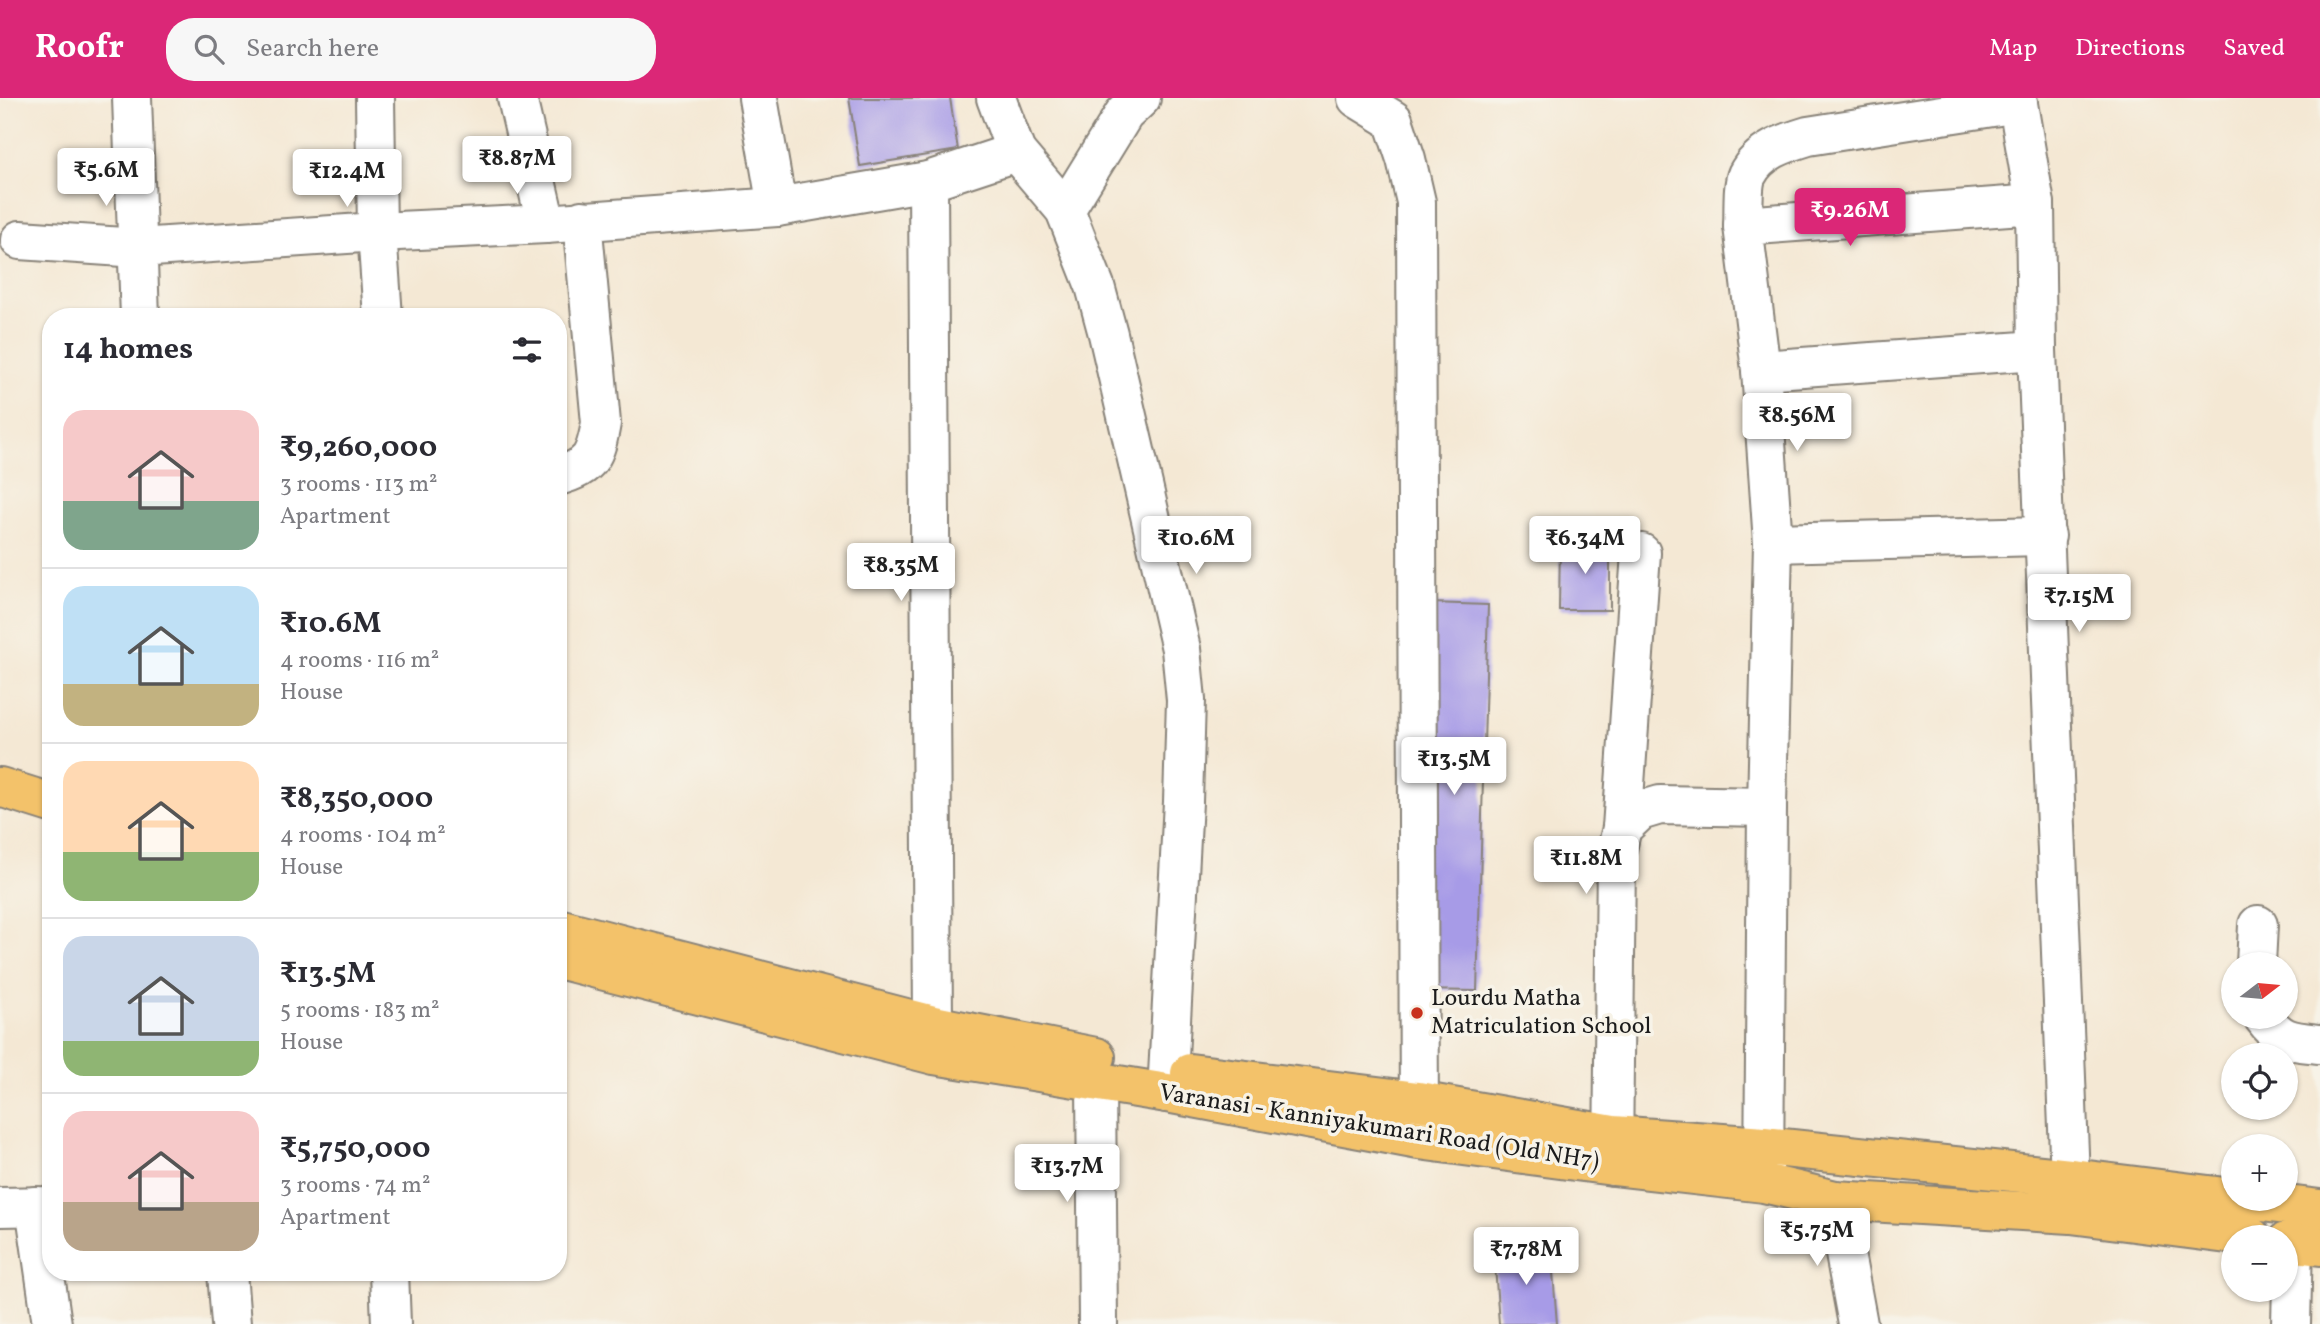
<!DOCTYPE html>
<meta charset="utf-8">
<style>
:root{--surface:#fff;--page:#f7f7f7;--text:#2b2b33;--muted:#7c7c81;--line:#e1e1e2;--accent:#db2777}
body{margin:0;font-family:Vollkorn,serif;background:var(--page);color:var(--text);height:100vh;display:flex;flex-direction:column;font-size:26px;white-space:nowrap}
*{box-sizing:border-box;margin:0}
p{font-size:23px;color:var(--muted)}
.icon{flex:none;width:38px;height:38px;fill:none;stroke:currentColor;stroke-width:2;stroke-linecap:round;stroke-linejoin:round}
.map{position:relative;flex:1;overflow:hidden}
.details{position:absolute;left:42px;top:210px;width:525px;height:973px;display:flex;flex-direction:column;background:var(--surface);border-radius:28px;box-shadow:0 2px 5px #0004}
.details>*{flex:none}
.needle{width:46px;rotate:74deg}
.controls{position:absolute;left:2221px;top:854px;display:grid;gap:14px}
.controls a{display:grid;place-items:center;width:77px;height:77px;border-radius:50%;background:var(--surface);box-shadow:0 2px 5px #0004;font-size:35px}
.price{position:absolute;translate:-50% -60px;padding:0 16px;border-radius:7px;background:#fff;color:#222;font-size:23px;line-height:46px;filter:drop-shadow(0 2px 4px #0008)}
.price::after{content:'';position:absolute;left:50%;top:42px;width:21px;height:16px;margin-left:-10px;background:inherit;clip-path:polygon(0 0,100% 0,50% 100%)}
.price.current{background:var(--accent);color:#fff}
ul{padding:0;list-style:none}
li{display:flex;align-items:center;gap:21px;height:175px;padding:0 21px}
li+li{border-top:2px solid var(--line)}
li span{display:grid;place-items:center;flex:none;width:196px;height:140px;border-radius:21px;color:#555}
li>.icon{margin-inline-start:auto}
span .icon{width:84px;height:84px;fill:#fffc;stroke-width:1}
li b{font-size:30px}
h2{display:flex;justify-content:space-between;align-items:center;height:84px;padding:0 21px;font-size:30px}
header{display:flex;align-items:center;gap:42px;box-sizing:border-box;height:98px;padding:0 35px;background:var(--accent);color:#fff}
header strong{font-size:33px}
nav{display:flex;gap:38px;margin-inline-start:auto;font-size:24px}
.search{width:490px;height:63px;background:var(--page);display:flex;align-items:center;gap:18px;box-sizing:border-box;padding:0 24px;border-radius:28px;color:var(--muted);font-size:26px}
.map>svg:first-child{display:block}
.building{fill:#a79be7}
.lines{fill:none;stroke-linecap:round;stroke-linejoin:round}
.minor-casing{stroke:#888278;stroke-width:42}
.major-casing{stroke:#888278;stroke-width:42}
.minor{stroke:#fff;stroke-width:38}
.major{stroke:#f3c26a;stroke-width:38}
.poi-dot{fill:#c8321e;stroke:#f7f3e8;stroke-width:2.5}
.labels{text-anchor:middle;dominant-baseline:central;stroke-width:7;stroke-linejoin:round;paint-order:stroke}
.poi-label{font-size:24px;fill:#1c1c1c;stroke:#f7f3e8;text-anchor:start}
.street-label{font-size:24px;fill:#1c1c1c;stroke:#f7f3e8}
</style>
<header>
<strong>Roofr</strong>
<div class="search"><svg class="icon" aria-label="search" viewBox="0 0 24 24"><circle cx="10" cy="10" r="6"/><path d="M15 15l6 6"/></svg>Search here</div>
<nav><a>Map</a><a>Directions</a><a>Saved</a></nav>
</header>
<div class="map">
<svg width="2320" height="1226" viewBox="0 0 2320 1226">
<rect width="100%" height="100%" fill="#f7f3e8"/>
<filter id="ink" filterUnits="userSpaceOnUse"><feTurbulence type="fractalNoise" baseFrequency=".0143" numOctaves="2"/><feDisplacementMap in="SourceGraphic" scale="14" xChannelSelector="R" yChannelSelector="G"/><feConvolveMatrix kernelMatrix="1 2 1 2 8 2 1 2 1" color-interpolation-filters="sRGB"/></filter>
<filter id="wash" filterUnits="userSpaceOnUse"><feTurbulence type="fractalNoise" baseFrequency=".00686" numOctaves="4" result="noise"/><feDisplacementMap in="SourceGraphic" scale="28" xChannelSelector="R" yChannelSelector="G"/><feGaussianBlur stdDeviation="1.57" result="paint"/><feColorMatrix in="noise" values="0 0 0 0 0 0 0 0 0 0 0 0 0 0 0 0 0 1.4 0 .05"/><feComposite in="paint" operator="in"/></filter>
<g filter="url(#wash)">
<rect width="100%" height="100%" fill="#f4e8d4"/>
<g id="blocks">
<!-- building -->
<g class="building">
<polygon points="849,0 950,0 958,52 860,68"/>
<polygon points="1560,443 1610,443 1610,512 1559,512"/>
<polygon points="1431,505 1488,507 1477,893 1420,892"/>
<polygon points="1551,1149 1557,1226 1499,1226 1494,1153"/>
</g>
</g>
</g>
<g filter="url(#ink)">
<use href="#blocks" fill-opacity="0" stroke="#888278" stroke-width="2"/>
<g class="lines">
<!-- minor casing -->
<g class="minor-casing">
<g id="minor">
<polyline points="132,0 140,219"/>
<polyline points="375,0 377,134 383,219"/>
<polyline points="517,0 546,126"/>
<polyline points="758,0 777,109"/>
<polyline points="996,0 1016,54 1065,112 1095,188 1108,236 1181,551 1186,602 1183,704 1167,995"/>
<polyline points="1357,0 1393,22 1406,61 1416,104 1419,1035"/>
<polyline points="2017,0 2035,106 2037,252 2070,1080"/>
<polyline points="928,83 933,927"/>
<polyline points="1065,112 1124,16 1141,0"/>
<path d="M 1743,128 C 1744,115 1742,88 1747,77 C 1759,53 1785,45 1808,38 L 2018,5"/>
<polyline points="20,142 138,150 377,134 546,126 777,109 928,83 1016,54"/>
<polyline points="2037,252 1761,272 1773,445 2046,438"/>
<polyline points="1761,272 1743,128 2035,106"/>
<path d="M 558,378 C 592,368 595,358 601,325 L 582,122"/>
<polyline points="1622,730 1641,455"/>
<polyline points="2256,866 2258,827"/>
<path d="M 2263,919 C 2281,944 2292,943 2320,946"/>
<polyline points="1096,985 1098,1226"/>
<polyline points="1613,1068 1616,755 1622,730 1640,713 1660,707 1767,709"/>
<polyline points="1764,1080 1767,709 1773,445"/>
<polyline points="1835,1102 1858,1226"/>
<polyline points="35,1108 52,1226"/>
<polyline points="0,1109 51,1108"/>
<polyline points="227,1174 231,1226"/>
<polyline points="389,1174 391,1226"/>
<polyline points="2291,1226 2293,1145"/>
</g>
</g>
<!-- major casing -->
<g class="major-casing">
<g id="major">
<polyline points="0,689 51,705"/>
<polyline points="558,830 933,927 1096,959"/>
<polyline points="558,861 934,957 1167,995 1419,1042 1613,1068 1764,1085 1835,1102 2071,1116 2251,1139"/>
<polyline points="1190,975 1418,1003 1613,1037 1764,1048 2070,1080 2233,1100"/>
<polyline points="2237,1101 2320,1111"/>
<polyline points="2286,1144 2320,1148"/>
</g>
</g>
<!-- minor -->
<use href="#minor" class="minor"/>
<!-- major -->
<use href="#major" class="major"/>
</g>
</g>
<!-- markers -->
<circle class="poi-dot" cx="1417" cy="915" r="7"/>
<g class="labels">
<!-- poi labels -->
<g class="poi-label">
<text x="1431" y="901">Lourdu Matha<tspan x="1431" dy="28">Matriculation School</tspan></text>
</g>
<!-- street labels -->
<g class="street-label">
<text transform="translate(1379 1030) rotate(9)">Varanasi - Kanniyakumari Road (Old NH7)</text>
</g>
</g>
</svg>
<div class="controls">
<a><svg class="needle" viewBox="-14 -14 28 28"><path d="M0-13l5 13h-10z" fill="#e53935"/><path d="M0 13l5-13h-10z" fill="#7c7c81"/></svg></a>
<a><svg class="icon" aria-label="locate" viewBox="0 0 24 24"><circle cx="12" cy="12" r="6"/><path d="M12 2v4M12 18v4M2 12h4M18 12h4"/></svg></a>
<a>+</a>
<a>−</a>
</div>
<b class="price" style="left:517px;top:98px">₹8.87M</b>
<b class="price" style="left:106px;top:110px">₹5.6M</b>
<b class="price" style="left:347px;top:111px">₹12.4M</b>
<b class="price current" style="left:1850px;top:150px">₹9.26M</b>
<b class="price" style="left:1797px;top:355px">₹8.56M</b>
<b class="price" style="left:1196px;top:478px">₹10.6M</b>
<b class="price" style="left:1585px;top:478px">₹6.34M</b>
<b class="price" style="left:901px;top:505px">₹8.35M</b>
<b class="price" style="left:2079px;top:536px">₹7.15M</b>
<b class="price" style="left:1454px;top:699px">₹13.5M</b>
<b class="price" style="left:1586px;top:798px">₹11.8M</b>
<b class="price" style="left:1067px;top:1106px">₹13.7M</b>
<b class="price" style="left:1817px;top:1170px">₹5.75M</b>
<b class="price" style="left:1526px;top:1189px">₹7.78M</b>
<section class="details">
<h2>14 homes<svg class="icon" aria-label="filters" viewBox="0 0 24 24"><path d="M4 7h16M4 17h16"/><circle cx="9" cy="7" r="2"/><circle cx="15" cy="17" r="2"/></svg></h2>
<ul>
<li><span style="background:linear-gradient(#f6c9c9 65%,#7fa58c 0)"><svg class="icon" aria-label="home" viewBox="0 0 24 24"><path d="M3 11l9-7 9 7M6 9v11h12V9"/></svg></span><div><b>₹9,260,000</b><p>3 rooms · 113 m²</p><p>Apartment</p></div></li>
<li><span style="background:linear-gradient(#bfe0f5 70%,#c2b280 0)"><svg class="icon" aria-label="home" viewBox="0 0 24 24"><path d="M3 11l9-7 9 7M6 9v11h12V9"/></svg></span><div><b>₹10.6M</b><p>4 rooms · 116 m²</p><p>House</p></div></li>
<li><span style="background:linear-gradient(#ffd9b3 65%,#8fb573 0)"><svg class="icon" aria-label="home" viewBox="0 0 24 24"><path d="M3 11l9-7 9 7M6 9v11h12V9"/></svg></span><div><b>₹8,350,000</b><p>4 rooms · 104 m²</p><p>House</p></div></li>
<li><span style="background:linear-gradient(#c9d6e8 75%,#8fb573 0)"><svg class="icon" aria-label="home" viewBox="0 0 24 24"><path d="M3 11l9-7 9 7M6 9v11h12V9"/></svg></span><div><b>₹13.5M</b><p>5 rooms · 183 m²</p><p>House</p></div></li>
<li><span style="background:linear-gradient(#f6c9c9 65%,#b9a48a 0)"><svg class="icon" aria-label="home" viewBox="0 0 24 24"><path d="M3 11l9-7 9 7M6 9v11h12V9"/></svg></span><div><b>₹5,750,000</b><p>3 rooms · 74 m²</p><p>Apartment</p></div></li>
</ul>
</section>
</div>
